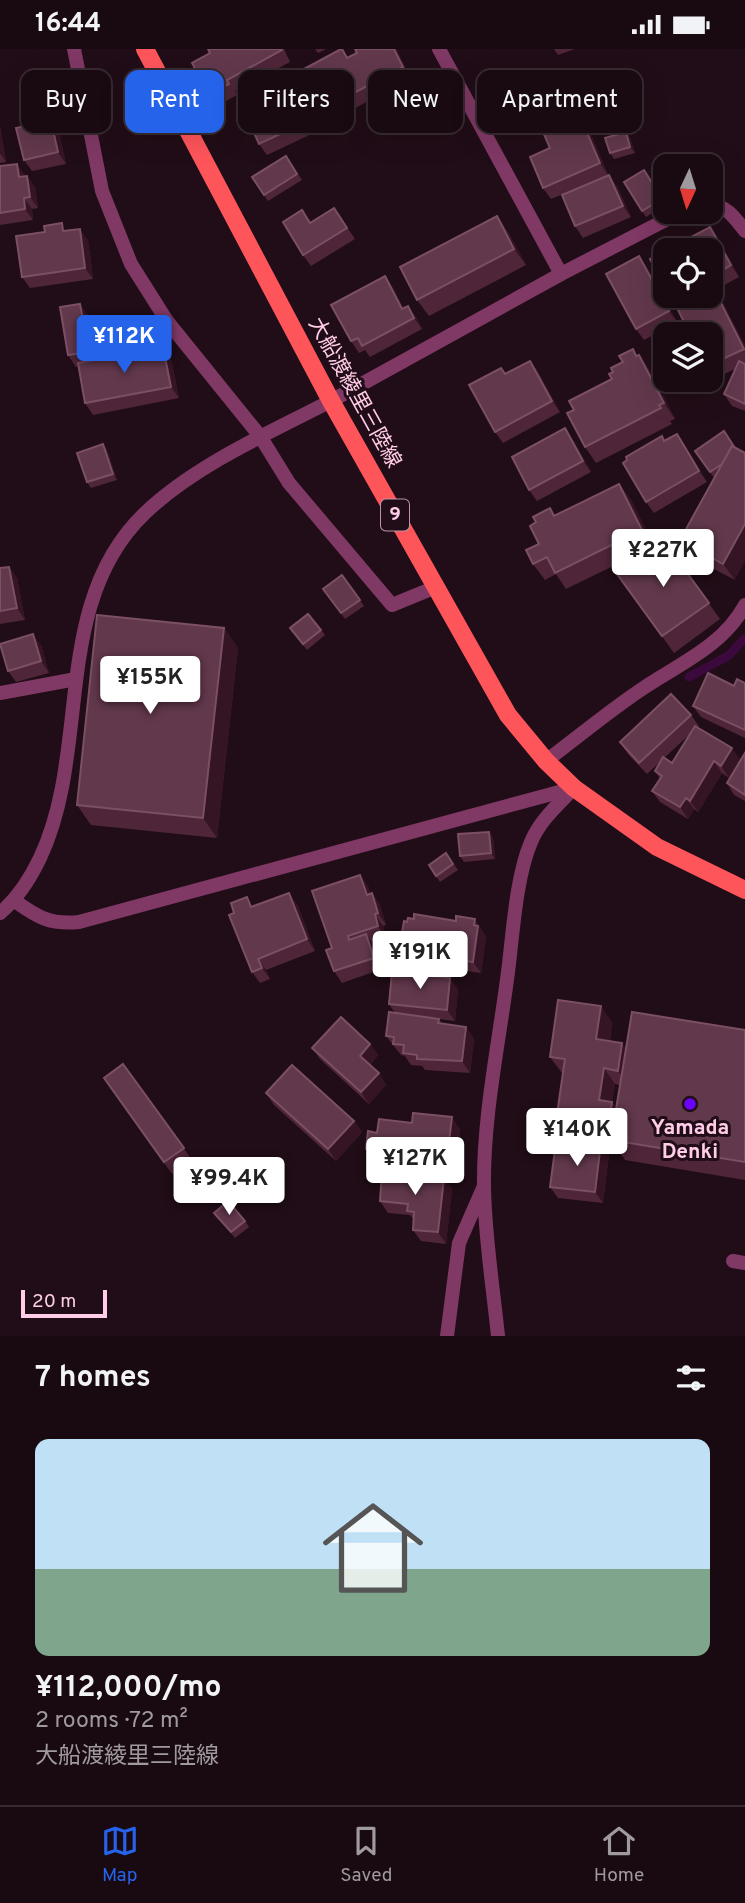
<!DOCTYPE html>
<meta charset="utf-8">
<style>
:root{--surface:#190a11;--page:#26181f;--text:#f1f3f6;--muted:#9f9a9f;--line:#372b31;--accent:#2563eb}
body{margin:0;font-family:Overpass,"Noto Sans JP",sans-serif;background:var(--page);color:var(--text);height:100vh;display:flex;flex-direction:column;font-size:26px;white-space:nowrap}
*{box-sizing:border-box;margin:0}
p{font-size:23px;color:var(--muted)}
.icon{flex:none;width:38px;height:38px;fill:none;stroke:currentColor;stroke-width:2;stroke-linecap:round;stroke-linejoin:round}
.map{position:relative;height:1287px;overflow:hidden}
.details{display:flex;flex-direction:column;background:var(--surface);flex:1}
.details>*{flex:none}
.banner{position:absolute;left:21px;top:21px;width:704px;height:63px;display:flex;gap:14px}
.needle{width:46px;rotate:184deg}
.buttons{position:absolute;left:653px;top:105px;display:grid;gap:14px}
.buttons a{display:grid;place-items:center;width:70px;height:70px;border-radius:14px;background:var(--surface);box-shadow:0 7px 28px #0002,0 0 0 2px var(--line);font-size:35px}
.scale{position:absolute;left:21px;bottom:18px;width:86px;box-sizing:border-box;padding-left:7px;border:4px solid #ffcde8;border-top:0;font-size:19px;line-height:24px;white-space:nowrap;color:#ffcde8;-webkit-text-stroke:5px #210d17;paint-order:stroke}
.price{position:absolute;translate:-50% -60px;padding:0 16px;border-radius:7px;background:#fff;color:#222;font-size:23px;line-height:46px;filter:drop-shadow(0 2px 4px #0008)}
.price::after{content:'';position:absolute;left:50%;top:42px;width:21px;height:16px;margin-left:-10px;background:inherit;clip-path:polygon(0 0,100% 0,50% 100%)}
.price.active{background:var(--accent);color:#fff}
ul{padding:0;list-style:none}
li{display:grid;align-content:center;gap:14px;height:371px;padding:0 35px}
li span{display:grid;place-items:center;height:217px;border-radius:14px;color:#555}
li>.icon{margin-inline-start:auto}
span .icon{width:126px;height:126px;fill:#fffc;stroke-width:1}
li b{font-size:30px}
h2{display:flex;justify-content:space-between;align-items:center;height:84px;padding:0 35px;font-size:30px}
.tag{padding:0 24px;border-radius:14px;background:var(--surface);box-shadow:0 7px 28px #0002,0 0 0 2px var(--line);font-size:24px;line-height:63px}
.tag.active{background:var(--accent);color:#fff}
.status{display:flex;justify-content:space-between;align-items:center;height:49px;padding:0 35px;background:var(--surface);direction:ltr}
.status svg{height:19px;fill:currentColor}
.tab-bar{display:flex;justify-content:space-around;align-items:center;height:98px;border-top:2px solid var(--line);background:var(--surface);font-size:19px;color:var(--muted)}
.tab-bar a{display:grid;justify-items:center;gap:4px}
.tab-bar .active{color:var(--accent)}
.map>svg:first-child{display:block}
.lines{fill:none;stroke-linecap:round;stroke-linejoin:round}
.stream{stroke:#3c093d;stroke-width:9}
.minor{stroke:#803865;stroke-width:14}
.tertiary{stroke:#803865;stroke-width:14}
.primary{stroke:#fe555b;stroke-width:18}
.wall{fill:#4f2639;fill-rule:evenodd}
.shaded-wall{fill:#351424}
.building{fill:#62384c;stroke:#7b4f64;stroke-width:2}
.poi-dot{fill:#6c02f6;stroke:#210d17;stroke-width:2.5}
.labels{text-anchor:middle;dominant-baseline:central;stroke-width:6;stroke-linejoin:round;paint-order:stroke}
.shield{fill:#210d17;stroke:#bc93a9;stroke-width:2}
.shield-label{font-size:19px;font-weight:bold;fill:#ffcde8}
.street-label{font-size:21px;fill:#ffcde8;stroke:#210d17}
.poi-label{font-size:21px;font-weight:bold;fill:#ffcde8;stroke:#210d17}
</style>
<div class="status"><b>16:44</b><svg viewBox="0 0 49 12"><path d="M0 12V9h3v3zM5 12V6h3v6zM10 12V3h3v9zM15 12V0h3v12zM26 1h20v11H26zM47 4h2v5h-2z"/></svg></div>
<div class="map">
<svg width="745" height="1287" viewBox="0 0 745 1287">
<rect width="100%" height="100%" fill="#210d17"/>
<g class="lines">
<!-- stream -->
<polyline class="stream" points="689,628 728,607 745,589"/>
<!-- minor -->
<g class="minor">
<polyline points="74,0 102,142 131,215 167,272 260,387 289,434 392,556 436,538"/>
<polyline points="439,0 561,225"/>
<path d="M 710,155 C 727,157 735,169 745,182"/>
<polyline points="331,352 561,225 681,163"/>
<polyline points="0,644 76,630"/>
<path d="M 546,712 C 578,688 609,662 642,640 C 679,615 723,597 745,556"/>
<path d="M 15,852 C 37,868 50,876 79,873 L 574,739"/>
<polyline points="733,1212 745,1214"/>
<polyline points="447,1287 459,1194 484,1137"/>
</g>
<!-- tertiary -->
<g class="tertiary">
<path d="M 0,864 C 18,849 30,830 40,809 C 92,699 50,555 145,464 C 194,417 270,383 331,352"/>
<path d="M 498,1287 C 493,1238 485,1189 484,1139 C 483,1067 499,994 508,923 C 513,884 516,828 531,793 C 540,771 558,756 574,739"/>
</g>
<!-- primary -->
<polyline class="primary" points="145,0 331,352 508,666 546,712 574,739 657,798 745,841"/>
</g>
<!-- wall -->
<g class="wall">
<polygon points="284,0 290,13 235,42 237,46 217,57 209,45 192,14"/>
<polygon points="315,0 326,0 318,4"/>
<polygon points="396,0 411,30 332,71 324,60 348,8"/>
<polygon points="554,0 575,0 558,6"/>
<polygon points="302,43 320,81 267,106 259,95 280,47"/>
<polygon points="580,67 588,78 608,126 551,150 543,139 550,99"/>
<polygon points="0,77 6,113 0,114"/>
<polygon points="59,83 66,115 32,122 24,111"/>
<polygon points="626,83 630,89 635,104 614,110 610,104"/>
<polygon points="286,107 302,131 268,152 252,128"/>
<polygon points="0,117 25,126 35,138 38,159 32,160 33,171 0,176"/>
<polygon points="648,127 665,156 646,168 642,162"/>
<polygon points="617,137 631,168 583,189 575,177"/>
<polygon points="334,159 355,190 311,217 303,206 311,174"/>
<polygon points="497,167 508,183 526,216 429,267 417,251"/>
<polygon points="67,182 88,191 93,230 30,239 22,228"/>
<polygon points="718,189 739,228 710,244 710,201 680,194"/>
<polygon points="639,207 647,219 677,273 644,291 636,280"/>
<polygon points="385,227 393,239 403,259 416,268 422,280 370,308 365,301 359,304 351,292"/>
<polygon points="670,247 705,247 693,253 723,254 745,297 745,362 732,357 724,345 735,320 714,330 710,325 710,285 679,260"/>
<polygon points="88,266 96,311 171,310 179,349 93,366 85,354 78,317 76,318 68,306"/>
<polygon points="633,300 637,307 639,306 650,322 675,370 670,372 672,375 596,414 585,398 574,361 612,330 613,323 623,313"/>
<polygon points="530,312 538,323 560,363 503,394 495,383"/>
<polygon points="724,382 735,531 691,508 680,491 714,429 695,402"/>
<polygon points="677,385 707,433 654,464 646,453 662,387 665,392"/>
<polygon points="573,391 591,423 537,452 529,441"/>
<polygon points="103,395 107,401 117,431 91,439 87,433"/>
<polygon points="619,435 631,451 654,497 566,540 556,525 545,531 533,515 539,495 536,473 555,466"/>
<polygon points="664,492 720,570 674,604 617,525"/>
<polygon points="9,518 17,529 25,571 0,575 0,519"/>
<polygon points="342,526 364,557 345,570 323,540"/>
<polygon points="308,565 325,586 307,601 294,585"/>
<polygon points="224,579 238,599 217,789 91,776 77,756"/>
<polygon points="41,596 49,624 16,633 8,622"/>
<polygon points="745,634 745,689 701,668 693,657 734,637"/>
<path d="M 691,666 L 699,677 L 698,678 L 740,710 L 729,729 L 722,724 L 698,763 L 694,760 L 688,770 L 660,753 L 652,742 L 660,730 L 655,722 L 660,713 L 647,725 L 628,705 L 620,693 ZM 690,685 L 672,714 L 664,709 Z"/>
<polygon points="745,704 745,752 734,746 727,734"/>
<polygon points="489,783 493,789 495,810 464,813 460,807"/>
<polygon points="446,804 458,821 440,833 429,816"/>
<polygon points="360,826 368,837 370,845 372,844 380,856 386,876 383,877 386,888 372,893 374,897 382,920 342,934 334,922 332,899"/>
<polygon points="297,855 315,902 266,921 270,930 260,934 252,923 254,857"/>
<polygon points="483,882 483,883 486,888 481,924 392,911 384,899 401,889"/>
<polygon points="458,940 455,972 439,970 442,975 466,978 474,990 470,1024 425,1021 422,1017 411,1016 405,1007 401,1006 386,987 395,964 389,955"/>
<path d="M 612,973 L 610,992 L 626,1000 L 745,981 L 745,1131 L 625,1111 L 611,1091 L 612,1088 L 569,1081 L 557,1065 L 563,1024 L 562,1024 L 550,1008 ZM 615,1035 L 620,1036 L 616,1059 L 612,1053 Z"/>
<polygon points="370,995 378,1006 370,1016 379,1024 386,1036 369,1055 320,1010 312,999"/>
<polygon points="123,1015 192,1111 172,1125 104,1029"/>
<polygon points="266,1044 354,1072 362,1083 336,1112 274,1056"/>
<polygon points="460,1080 455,1121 374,1111 366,1100 377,1084"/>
<polygon points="601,1094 609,1106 603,1154 558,1149 550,1138"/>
<polygon points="420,1126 444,1129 452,1140 446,1195 421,1192 413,1181 414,1171 410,1166 388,1164 380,1152"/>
<polygon points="214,1164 245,1172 249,1178 235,1189"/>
</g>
<!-- shaded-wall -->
<g class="shaded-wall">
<polygon points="394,0 396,0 411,30 403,18"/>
<polygon points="294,31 302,43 320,81 312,70"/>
<polygon points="580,67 588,78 608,126 600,114"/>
<polygon points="51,72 59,83 66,115 58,103"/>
<polygon points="0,77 6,113 0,104"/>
<polygon points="626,83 630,89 635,104 630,98"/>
<polygon points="17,115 25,126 27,140 19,128"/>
<polygon points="609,126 617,137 631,168 623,157"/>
<polygon points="27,127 35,138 38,159 30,148"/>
<polygon points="24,149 32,160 33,171 25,160"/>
<polygon points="497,167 508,183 526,216 514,200"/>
<polygon points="710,178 718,189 739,228 731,216"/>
<polygon points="80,180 88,191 93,230 85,219"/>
<polygon points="639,207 647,219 677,273 669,262"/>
<polygon points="385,227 393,239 410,271 402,260"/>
<polygon points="715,242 723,254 745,297 745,301"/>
<polygon points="80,255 88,266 97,314 89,303"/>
<polygon points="408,257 416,268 422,280 414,269"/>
<polygon points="163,298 171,310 179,349 171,338"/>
<polygon points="639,306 650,322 675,370 664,354"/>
<polygon points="530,312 538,323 560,363 552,352"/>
<polygon points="565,379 573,391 591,423 583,412"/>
<polygon points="677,385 685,396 707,433 699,422"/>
<polygon points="103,395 107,401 117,431 113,425"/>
<polygon points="619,435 631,451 654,497 642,481"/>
<polygon points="745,475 745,512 735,531 723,515"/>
<polygon points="9,518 17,529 25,571 17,559"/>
<polygon points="224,579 238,599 217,789 203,769"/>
<polygon points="33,585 41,596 49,624 41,612"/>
<polygon points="732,699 740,710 729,729 721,717"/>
<polygon points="714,712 722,724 698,763 690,752"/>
<polygon points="686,749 694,760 688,770 680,758"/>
<polygon points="489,783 493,789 495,810 491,804"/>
<polygon points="360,826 368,837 375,857 367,846"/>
<polygon points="289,844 297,855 315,902 307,890"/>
<polygon points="372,844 380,856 386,876 378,864"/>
<polygon points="375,865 383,877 386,888 378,877"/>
<polygon points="475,870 486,888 481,924 473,913"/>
<polygon points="366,885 374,897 382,920 374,909"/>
<polygon points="258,910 266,921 270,930 262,919"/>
<polygon points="450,929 458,940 455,972 447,961"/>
<polygon points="601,957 612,973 608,1007 596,990"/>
<polygon points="466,978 474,990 470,1024 462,1012"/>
<polygon points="622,994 634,1010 630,1038 618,1022"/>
<polygon points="370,995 378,1006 368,1018 360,1007"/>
<polygon points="604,1019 615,1035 612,1053 623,1069 621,1089 609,1073 599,1051"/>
<polygon points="379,1024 386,1036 369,1055 361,1043"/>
<polygon points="452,1068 460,1080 455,1121 447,1110"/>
<polygon points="354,1072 362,1083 336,1112 328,1100"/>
<polygon points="601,1094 609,1106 603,1154 595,1143"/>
<polygon points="444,1129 452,1140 446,1195 438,1183"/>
</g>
<!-- building -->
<g class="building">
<polygon points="208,0 282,0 282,1 227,31 229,35 209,45 192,14 210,4"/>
<polygon points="341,0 342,0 347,9 357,4 355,0 394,0 403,18 324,60 304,20"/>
<polygon points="294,31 312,70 259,95 245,64 280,47 276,39"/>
<polygon points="580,67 600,114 543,139 530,108 550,99 543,83"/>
<polygon points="51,72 58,103 24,111 16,79"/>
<polygon points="626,83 630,98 610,104 605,89"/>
<polygon points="286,107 297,125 264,146 252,128"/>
<polygon points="17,115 19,128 27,127 30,148 24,149 25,160 0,164 0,117"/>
<polygon points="644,121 662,150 642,162 624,133"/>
<polygon points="609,126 623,157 575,177 562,146"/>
<polygon points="334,159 347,179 303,206 283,173 302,161 310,174"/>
<polygon points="497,167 514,200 417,251 400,218"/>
<polygon points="62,174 63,182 80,180 85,219 22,228 16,187 45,183 44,177"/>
<polygon points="710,178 731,216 710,228 710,201 665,201 665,238 650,210 667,200 666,197 678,190 680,194"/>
<polygon points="639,207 669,262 636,280 606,225"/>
<polygon points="385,227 402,260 408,257 414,269 362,297 358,289 351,292 331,256"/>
<polygon points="715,242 744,300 710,316 710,285 690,285 678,261 706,247 710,247 710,245"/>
<polygon points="80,255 89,303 68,306 60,258"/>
<polygon points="163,298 171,338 85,354 78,314"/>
<polygon points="633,300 636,307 639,306 664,354 659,356 661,359 585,398 567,364 574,361 569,352 612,330 609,325 613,323 611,319 623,313 619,307"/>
<polygon points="530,312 552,352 495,383 469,336 501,319 505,325"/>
<polygon points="739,312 745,315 745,355 724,345"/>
<polygon points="565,379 583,412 529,441 512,408"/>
<polygon points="724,382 735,399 732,397 722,415 710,423 695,402"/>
<polygon points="677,385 699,422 646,453 623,414 627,411 626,408 662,387 664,392"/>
<polygon points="103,395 113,425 87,433 77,404"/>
<polygon points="732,397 745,404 745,475 723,515 680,491"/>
<polygon points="619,435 642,481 555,524 547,508 533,515 526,501 539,495 530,477 536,473 533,468 550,459 554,467"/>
<polygon points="664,492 709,554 662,587 617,525"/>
<polygon points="9,518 17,559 0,562 0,519"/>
<polygon points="342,526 360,551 341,564 323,540"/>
<polygon points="308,565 321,581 303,595 290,579"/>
<polygon points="97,566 224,579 203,769 77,756"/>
<polygon points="33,585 41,612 8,622 0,595"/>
<polygon points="708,624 734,637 737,630 745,634 745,681 693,657"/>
<polygon points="671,645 691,666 639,714 620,693"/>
<polygon points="695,677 732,699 721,717 714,712 690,752 686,749 680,758 652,742 662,727 655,722 663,708 672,714"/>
<polygon points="745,704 745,746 727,734"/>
<polygon points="489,783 491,804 460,807 458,785"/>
<polygon points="446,804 453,815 436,827 429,816"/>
<polygon points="360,826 367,846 372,844 378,864 375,865 378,877 348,887 349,891 366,885 374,909 334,922 326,901 332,899 312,842"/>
<polygon points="289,844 307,890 258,910 262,919 252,923 229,866 234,864 231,854 247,848 251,858"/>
<polygon points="414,865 456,872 456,867 475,870 474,876 478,877 473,913 384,899 393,888 401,889 404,872 407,873 408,869 414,870"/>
<polygon points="392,923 450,929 447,961 389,955"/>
<polygon points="558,951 601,957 596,990 622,994 618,1022 604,1019 599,1051 612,1053 609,1073 557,1065 565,1010 550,1008"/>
<polygon points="389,963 439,970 438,974 466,978 462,1012 417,1010 417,1006 403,1004 404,996 393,995 394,988 386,987"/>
<polygon points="632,963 745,981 745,1113 611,1091"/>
<polygon points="341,968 370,995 360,1007 379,1024 361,1043 312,999"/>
<polygon points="123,1015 184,1099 164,1113 104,1029"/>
<polygon points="292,1016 354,1072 328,1100 266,1044"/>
<polygon points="413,1064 452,1068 447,1110 366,1100 368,1082 377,1084 379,1070 412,1074"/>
<polygon points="578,1092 601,1094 595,1143 550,1138 555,1101 576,1104"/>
<polygon points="382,1122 420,1126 420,1123 431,1124 431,1128 444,1129 438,1183 413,1181 414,1163 407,1162 408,1155 380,1152"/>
<polygon points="228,1152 245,1172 231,1183 214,1164"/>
</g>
<!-- markers -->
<circle class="poi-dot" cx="690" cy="1055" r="7"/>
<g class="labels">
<!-- shield labels -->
<rect class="shield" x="381" y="450.5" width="28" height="31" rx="5"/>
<g class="shield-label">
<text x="395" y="466">9</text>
</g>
<!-- street labels -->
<g class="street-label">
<text transform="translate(354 344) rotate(61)">大船渡綾里三陸線</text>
</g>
<!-- poi labels -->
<g class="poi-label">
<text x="690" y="1079">Yamada<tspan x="690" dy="24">Denki</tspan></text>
</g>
</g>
</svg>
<div class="buttons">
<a><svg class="needle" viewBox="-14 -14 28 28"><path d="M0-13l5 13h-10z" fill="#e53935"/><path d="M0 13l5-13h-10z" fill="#9f9a9f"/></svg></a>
<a><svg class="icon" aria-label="locate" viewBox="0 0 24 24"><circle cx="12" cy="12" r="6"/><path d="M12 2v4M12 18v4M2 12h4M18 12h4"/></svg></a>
<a><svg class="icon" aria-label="layers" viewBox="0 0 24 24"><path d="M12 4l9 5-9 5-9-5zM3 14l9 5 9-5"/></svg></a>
</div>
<div class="scale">20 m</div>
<b class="price active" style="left:124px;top:326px">¥112K</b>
<b class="price" style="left:663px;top:540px">¥227K</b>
<b class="price" style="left:150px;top:667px">¥155K</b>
<b class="price" style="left:420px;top:942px">¥191K</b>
<b class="price" style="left:577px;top:1119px">¥140K</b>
<b class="price" style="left:415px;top:1148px">¥127K</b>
<b class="price" style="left:229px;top:1168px">¥99.4K</b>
<div class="banner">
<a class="tag">Buy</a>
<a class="tag active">Rent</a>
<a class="tag">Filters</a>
<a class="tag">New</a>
<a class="tag">Apartment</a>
</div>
</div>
<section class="details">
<h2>7 homes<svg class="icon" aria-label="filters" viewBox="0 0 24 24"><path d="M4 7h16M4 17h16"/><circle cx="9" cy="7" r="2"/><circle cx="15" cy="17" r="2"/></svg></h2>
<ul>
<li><span style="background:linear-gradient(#bfe0f5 60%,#7fa58c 0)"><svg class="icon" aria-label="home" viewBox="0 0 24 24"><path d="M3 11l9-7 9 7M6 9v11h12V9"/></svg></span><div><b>¥112,000/mo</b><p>2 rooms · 72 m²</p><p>大船渡綾里三陸線</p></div></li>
</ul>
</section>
<nav class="tab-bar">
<a class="active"><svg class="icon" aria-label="map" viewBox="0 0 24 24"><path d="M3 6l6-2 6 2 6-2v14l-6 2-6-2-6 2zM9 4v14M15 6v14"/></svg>Map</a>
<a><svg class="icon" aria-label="saved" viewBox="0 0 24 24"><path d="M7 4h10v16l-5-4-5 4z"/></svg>Saved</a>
<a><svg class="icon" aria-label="home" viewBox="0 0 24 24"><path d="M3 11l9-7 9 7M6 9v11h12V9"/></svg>Home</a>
</nav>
